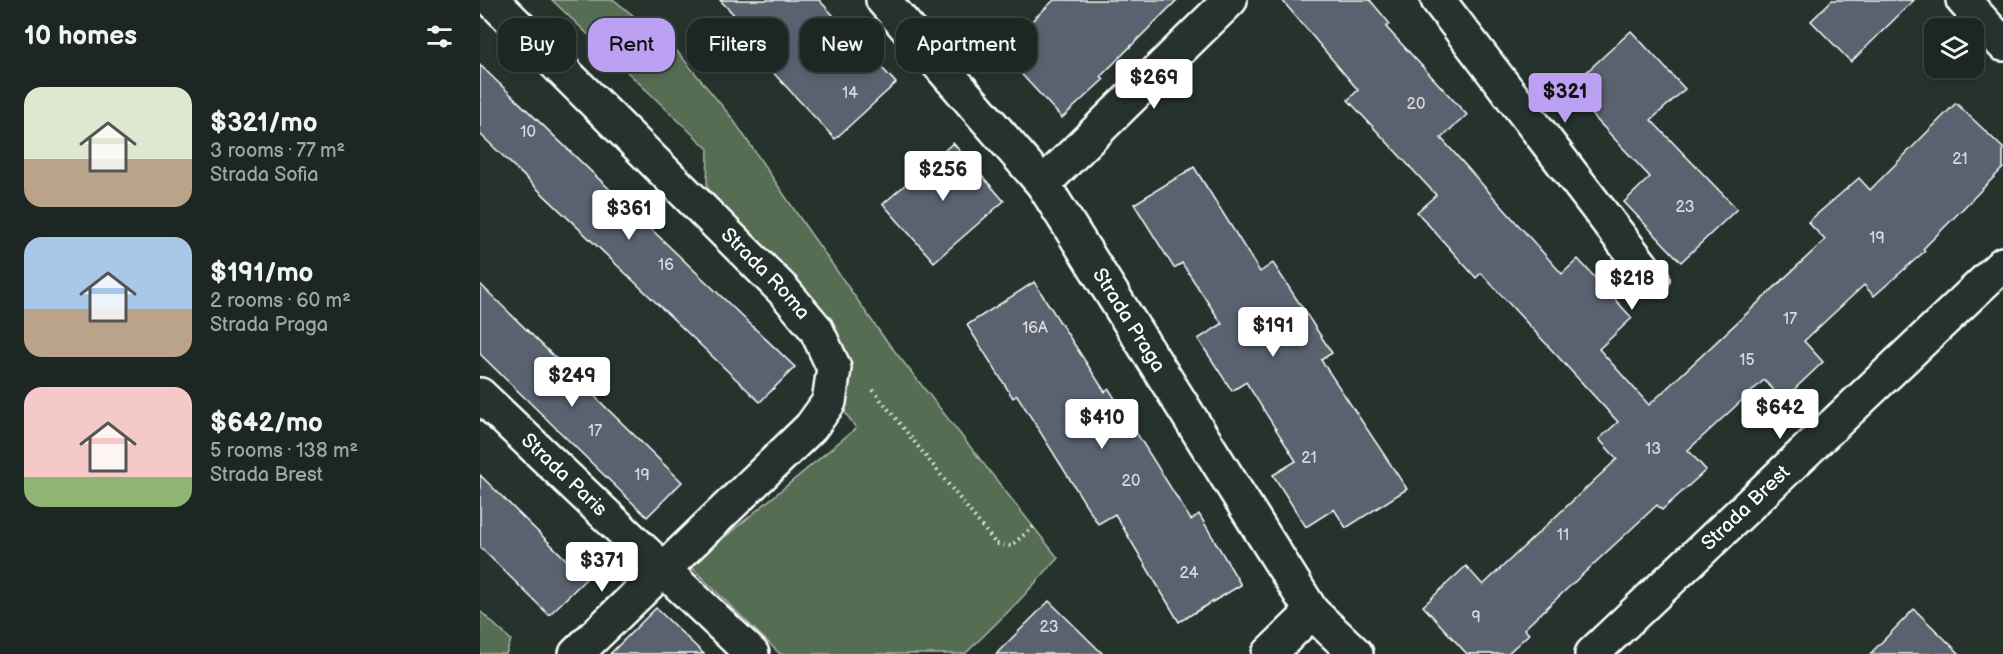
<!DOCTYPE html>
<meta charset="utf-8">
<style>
:root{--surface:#1c2622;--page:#29322f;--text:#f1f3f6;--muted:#a0a5a5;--line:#3a4340;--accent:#bca0f2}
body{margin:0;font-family:"Balsamiq Sans",sans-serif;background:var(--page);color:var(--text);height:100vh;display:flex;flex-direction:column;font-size:22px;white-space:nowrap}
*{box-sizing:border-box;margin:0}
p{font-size:20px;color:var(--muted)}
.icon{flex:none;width:33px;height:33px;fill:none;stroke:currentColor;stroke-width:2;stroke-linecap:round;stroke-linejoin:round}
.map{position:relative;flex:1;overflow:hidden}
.sheet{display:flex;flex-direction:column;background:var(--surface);width:480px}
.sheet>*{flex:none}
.banner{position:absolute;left:18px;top:18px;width:570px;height:54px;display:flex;gap:12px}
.tools{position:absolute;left:1444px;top:18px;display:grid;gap:12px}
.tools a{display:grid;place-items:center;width:60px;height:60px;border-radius:12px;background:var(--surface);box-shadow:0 3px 9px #0003,0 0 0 2px var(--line);font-size:30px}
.price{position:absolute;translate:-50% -51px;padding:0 14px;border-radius:6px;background:#fff;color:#222;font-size:20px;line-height:39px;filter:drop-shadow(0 2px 3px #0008)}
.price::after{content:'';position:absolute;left:50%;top:36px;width:18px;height:14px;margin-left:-9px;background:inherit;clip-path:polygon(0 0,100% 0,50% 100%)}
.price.selected{background:var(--accent);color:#111}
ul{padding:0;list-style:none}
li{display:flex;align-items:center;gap:18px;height:150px;padding:0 24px}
li span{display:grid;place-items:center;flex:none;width:168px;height:120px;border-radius:18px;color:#555}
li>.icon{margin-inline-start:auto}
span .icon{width:72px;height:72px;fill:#fffc;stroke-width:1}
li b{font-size:26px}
h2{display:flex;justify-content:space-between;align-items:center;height:72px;padding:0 24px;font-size:26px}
.chip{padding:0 21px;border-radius:18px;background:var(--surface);box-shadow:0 3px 9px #0003,0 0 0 2px var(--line);font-size:21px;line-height:54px}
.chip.selected{background:var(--accent);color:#111}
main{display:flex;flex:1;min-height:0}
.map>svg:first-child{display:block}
.green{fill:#546d53;stroke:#aab6a9;stroke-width:1.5}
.building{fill:#5a6270;stroke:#fff;stroke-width:1.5}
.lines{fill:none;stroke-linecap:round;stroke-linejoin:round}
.street-casing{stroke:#fff;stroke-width:38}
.path{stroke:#fff;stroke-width:4;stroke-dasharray:1.5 4.5;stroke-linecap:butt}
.street{stroke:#26332d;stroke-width:33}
.labels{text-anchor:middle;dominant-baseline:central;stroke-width:4.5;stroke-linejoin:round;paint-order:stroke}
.number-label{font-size:16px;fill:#d6d8db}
.street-label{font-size:20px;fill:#fff;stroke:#26332d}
</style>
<main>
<section class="sheet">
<h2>10 homes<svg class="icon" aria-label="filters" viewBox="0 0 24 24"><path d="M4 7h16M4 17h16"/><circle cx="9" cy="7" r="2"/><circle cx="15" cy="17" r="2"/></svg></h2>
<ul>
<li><span style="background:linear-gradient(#dfe7d0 60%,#b9a48a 0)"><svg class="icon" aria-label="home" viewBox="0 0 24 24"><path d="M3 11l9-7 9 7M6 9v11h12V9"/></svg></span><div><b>$321/mo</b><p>3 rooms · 77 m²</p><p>Strada Sofia</p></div></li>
<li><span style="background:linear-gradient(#a9c7e8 60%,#b9a48a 0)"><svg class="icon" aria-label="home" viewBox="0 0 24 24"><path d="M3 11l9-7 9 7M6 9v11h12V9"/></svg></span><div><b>$191/mo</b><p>2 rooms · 60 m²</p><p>Strada Praga</p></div></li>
<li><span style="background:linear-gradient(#f6c9c9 75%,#8fb573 0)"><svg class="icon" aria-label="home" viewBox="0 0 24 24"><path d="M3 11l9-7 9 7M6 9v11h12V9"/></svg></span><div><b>$642/mo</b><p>5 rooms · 138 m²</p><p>Strada Brest</p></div></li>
</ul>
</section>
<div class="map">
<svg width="1523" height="654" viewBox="0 0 1523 654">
<rect width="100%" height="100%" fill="#26332d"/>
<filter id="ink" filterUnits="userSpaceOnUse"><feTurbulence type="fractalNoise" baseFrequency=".0167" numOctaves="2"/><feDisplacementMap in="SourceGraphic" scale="12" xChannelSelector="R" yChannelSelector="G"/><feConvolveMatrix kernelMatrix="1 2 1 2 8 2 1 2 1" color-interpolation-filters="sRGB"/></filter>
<g filter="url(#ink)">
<!-- green -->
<g class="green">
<polygon points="72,0 134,0 196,50 252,118 326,227 402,335 578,558 536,604 485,654 300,654 210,566 376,428 362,408 355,340 227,187 228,149"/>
<polygon points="0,611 31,640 26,654 0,654"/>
</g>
<!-- building -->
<g class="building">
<polygon points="240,0 339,0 416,83 355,139 286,65 294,57"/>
<polygon points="574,0 697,0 621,76 624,79 582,118 520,51"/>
<polygon points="802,0 890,0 910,24 906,27 987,115 961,138 1082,274 1098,259 1152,318 1119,349 1169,405 1345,240 1328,222 1379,178 1390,190 1476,103 1523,148 1523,168 1443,249 1445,251 1394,296 1384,285 1324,341 1343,362 1303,400 1284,380 1208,450 1226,470 1182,510 1177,505 1044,629 1049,634 1027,654 987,654 943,606 986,566 1003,585 1137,459 1119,439 1138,422 1001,273 996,278 937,212 956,195 868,100 878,90"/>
<polygon points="1352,0 1434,0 1371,62 1331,21"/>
<polygon points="1151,31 1205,89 1171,120 1257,209 1201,262 1144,202 1170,177 1088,89"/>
<polygon points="0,65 315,367 280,402 0,134"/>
<polygon points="473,143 524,201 454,262 403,204"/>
<polygon points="714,167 780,272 793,263 852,353 841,360 927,489 866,528 854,509 826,527 793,475 816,461 766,382 752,391 718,339 742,324 702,263 694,268 654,204"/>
<polygon points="554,282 625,392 629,389 711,520 719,514 761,585 699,622 635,514 618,524 537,395 533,398 487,325"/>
<polygon points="0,284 202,482 167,517 0,354"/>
<polygon points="0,475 106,579 69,615 0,547"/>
<polygon points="569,601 623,654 516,654"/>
<polygon points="176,608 224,654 130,654"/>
<polygon points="1434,609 1480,654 1390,654"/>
</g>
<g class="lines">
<!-- street casing -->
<g class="street-casing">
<g id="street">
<path id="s1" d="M 12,0 L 303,290 L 336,329 L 354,368 L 349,402 L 331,427 L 96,654"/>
<path id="s2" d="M 403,0 L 563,184 L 832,612 L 876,654"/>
<polyline points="958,0 1172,279"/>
<polyline points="1483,0 1523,44"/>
<polyline points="563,184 750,0"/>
<path id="s3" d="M 0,395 L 272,654"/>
<polyline points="789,654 832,612"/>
<path id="s4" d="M 1112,654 L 1523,264"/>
</g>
</g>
<!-- path -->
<polyline class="path" points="393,390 516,544 531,546 554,526"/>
<!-- street -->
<use href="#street" class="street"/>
</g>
</g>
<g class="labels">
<!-- number labels -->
<g class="number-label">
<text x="370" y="93">14</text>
<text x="936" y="104">20</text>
<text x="48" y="132">10</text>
<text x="1480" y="159">21</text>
<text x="1205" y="207">23</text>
<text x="1397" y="238">19</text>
<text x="186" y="265">16</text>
<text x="1310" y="319">17</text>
<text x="555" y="328">16A</text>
<text x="1267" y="360">15</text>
<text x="115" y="431">17</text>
<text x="1173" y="449">13</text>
<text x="829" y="458">21</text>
<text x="162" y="475">19</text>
<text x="651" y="481">20</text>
<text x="1083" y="535">11</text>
<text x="709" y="573">24</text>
<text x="996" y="617">9</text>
<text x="569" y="627">23</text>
</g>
<!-- street labels -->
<g class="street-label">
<text stroke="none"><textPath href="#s1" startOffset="387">Strada Roma</textPath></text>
<text stroke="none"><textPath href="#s2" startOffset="405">Strada Praga</textPath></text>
<text stroke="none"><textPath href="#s3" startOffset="116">Strada Paris</textPath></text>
<text stroke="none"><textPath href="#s4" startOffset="212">Strada Brest</textPath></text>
</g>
</g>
</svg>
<div class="tools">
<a><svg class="icon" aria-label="layers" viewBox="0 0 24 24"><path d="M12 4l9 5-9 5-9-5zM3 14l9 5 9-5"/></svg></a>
</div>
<b class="price" style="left:674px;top:110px">$269</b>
<b class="price selected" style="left:1085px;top:124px">$321</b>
<b class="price" style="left:463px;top:202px">$256</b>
<b class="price" style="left:149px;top:241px">$361</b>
<b class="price" style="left:1152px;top:311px">$218</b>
<b class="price" style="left:793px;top:358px">$191</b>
<b class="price" style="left:92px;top:408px">$249</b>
<b class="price" style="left:1300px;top:440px">$642</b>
<b class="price" style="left:622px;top:450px">$410</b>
<b class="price" style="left:122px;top:593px">$371</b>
<div class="banner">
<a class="chip">Buy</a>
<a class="chip selected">Rent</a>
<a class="chip">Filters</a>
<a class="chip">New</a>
<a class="chip">Apartment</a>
</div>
</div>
</main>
